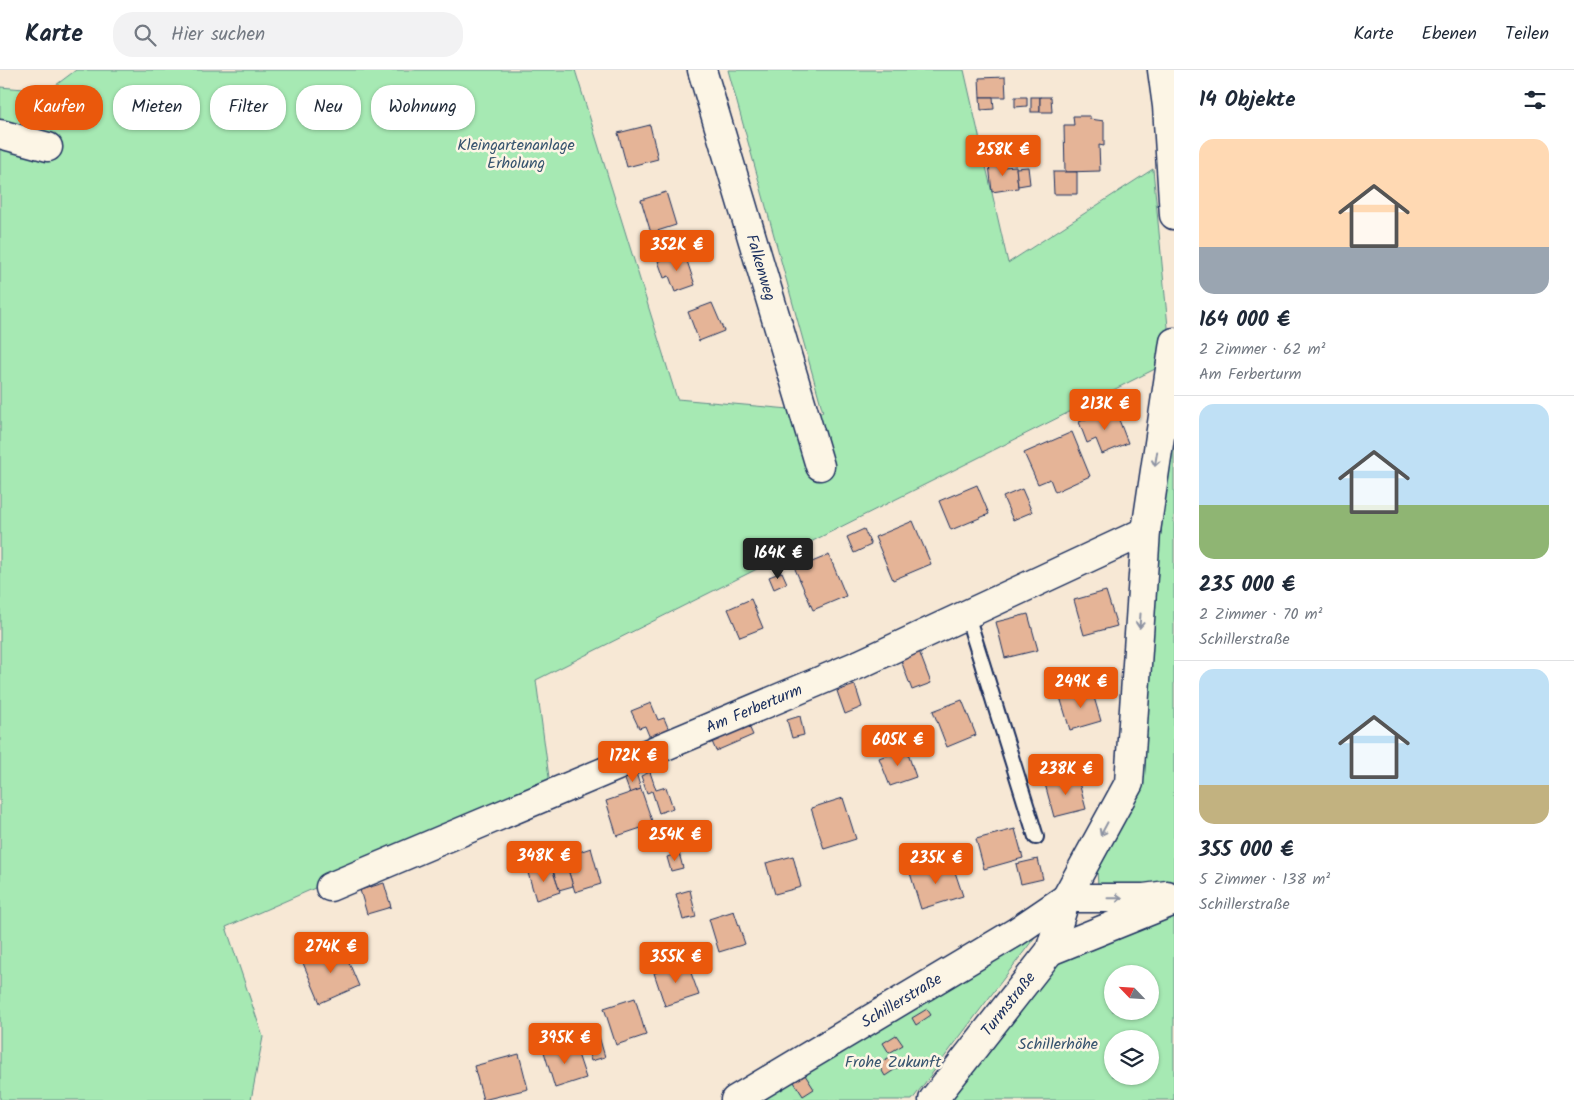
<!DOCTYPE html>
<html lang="de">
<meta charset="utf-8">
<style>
:root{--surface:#fff;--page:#f2f2f3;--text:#1f2937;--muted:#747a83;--line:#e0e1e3;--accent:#ea580c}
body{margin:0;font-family:Kalam,sans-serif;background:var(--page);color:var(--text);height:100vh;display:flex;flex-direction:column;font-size:19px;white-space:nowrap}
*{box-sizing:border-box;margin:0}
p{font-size:16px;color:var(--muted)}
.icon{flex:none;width:28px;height:28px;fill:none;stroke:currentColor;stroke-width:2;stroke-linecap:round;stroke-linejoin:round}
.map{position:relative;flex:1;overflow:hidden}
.details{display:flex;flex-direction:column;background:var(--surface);width:400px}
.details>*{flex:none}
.top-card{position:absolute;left:15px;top:15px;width:475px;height:45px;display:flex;gap:10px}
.needle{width:32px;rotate:295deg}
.controls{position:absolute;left:1104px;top:895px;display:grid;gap:10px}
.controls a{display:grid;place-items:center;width:55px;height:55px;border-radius:50%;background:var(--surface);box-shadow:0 1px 4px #0004;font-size:25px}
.price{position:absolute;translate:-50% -42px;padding:0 11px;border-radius:5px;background:var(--accent);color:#fff;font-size:16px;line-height:32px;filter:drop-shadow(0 1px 2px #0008)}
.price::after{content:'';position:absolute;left:50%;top:30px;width:15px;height:11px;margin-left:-8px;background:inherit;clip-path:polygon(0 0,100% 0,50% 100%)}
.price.current{background:#222;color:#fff}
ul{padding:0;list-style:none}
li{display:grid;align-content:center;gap:10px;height:265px;padding:0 25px}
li+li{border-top:1px solid var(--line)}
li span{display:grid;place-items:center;height:155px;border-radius:15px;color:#555}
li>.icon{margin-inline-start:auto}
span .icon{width:90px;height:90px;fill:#fffc;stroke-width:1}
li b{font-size:21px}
h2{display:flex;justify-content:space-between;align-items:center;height:60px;padding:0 25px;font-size:21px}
.pill{padding:0 18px;border-radius:20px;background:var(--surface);box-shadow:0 1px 4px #0004;font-size:18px;line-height:45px}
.pill.current{background:var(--accent);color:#fff}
header{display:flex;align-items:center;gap:30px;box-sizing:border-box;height:70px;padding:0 25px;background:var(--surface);border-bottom:1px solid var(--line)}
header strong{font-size:24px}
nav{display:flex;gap:28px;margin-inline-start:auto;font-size:18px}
.search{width:350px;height:45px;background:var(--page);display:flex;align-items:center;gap:12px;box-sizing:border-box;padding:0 18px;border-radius:20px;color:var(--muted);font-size:19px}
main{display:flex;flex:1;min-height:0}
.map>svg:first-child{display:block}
.green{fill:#a6e9b3;stroke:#608c88;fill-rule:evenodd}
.building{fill:#e5b497;stroke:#1b2f5e}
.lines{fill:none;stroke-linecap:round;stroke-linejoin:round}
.service-casing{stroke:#1b2f5e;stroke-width:18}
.minor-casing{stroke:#1b2f5e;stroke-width:31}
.service{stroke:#fcf5e5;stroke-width:14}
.minor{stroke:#fcf5e5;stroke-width:28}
.oneway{stroke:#8c92a2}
.labels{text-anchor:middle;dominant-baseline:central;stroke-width:5;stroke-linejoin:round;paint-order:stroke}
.park-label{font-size:16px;fill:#37546f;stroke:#fcf5e5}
.street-label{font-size:16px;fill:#1b2f5e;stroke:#fcf5e5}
</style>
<header>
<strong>Karte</strong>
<div class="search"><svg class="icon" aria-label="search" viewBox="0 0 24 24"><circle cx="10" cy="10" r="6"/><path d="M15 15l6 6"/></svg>Hier suchen</div>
<nav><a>Karte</a><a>Ebenen</a><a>Teilen</a></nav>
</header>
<main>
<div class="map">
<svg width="1174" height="1030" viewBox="0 0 1174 1030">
<rect width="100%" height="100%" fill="#f7e8d5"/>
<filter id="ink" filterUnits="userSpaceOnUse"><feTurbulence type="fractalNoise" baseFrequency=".02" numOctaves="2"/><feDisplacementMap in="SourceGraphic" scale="10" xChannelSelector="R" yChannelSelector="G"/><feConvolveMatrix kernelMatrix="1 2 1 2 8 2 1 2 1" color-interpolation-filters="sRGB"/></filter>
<g filter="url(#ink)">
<!-- green -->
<g class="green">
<polygon points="76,0 575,0 677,329 823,342 728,0 964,0 1008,193 1153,99 1168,257 1155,299 536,610 550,715 226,857 263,967 251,1030 0,1030 0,17 48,21"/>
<polygon points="1174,308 1174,811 1143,822 1098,815 1097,800 1141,710 1153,458"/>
<path d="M 1174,839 L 1174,1030 L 948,1030 L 1056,888 ZM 1112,904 L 1150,904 L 1150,941 L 1112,941 ZM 1112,969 L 1150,969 L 1150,1006 L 1112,1006 Z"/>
<polygon points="1044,855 912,1030 756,1030"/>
</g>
<!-- building -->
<g class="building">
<polygon points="1005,7 1006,27 980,27 979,8"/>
<polygon points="980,27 993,27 994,39 981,40"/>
<polygon points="1015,27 1027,27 1027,36 1015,37"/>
<rect x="1031" y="27" width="9" height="15"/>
<polygon points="1040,27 1051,27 1052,42 1040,42"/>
<polygon points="1073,46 1090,46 1090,49 1104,51 1104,76 1099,75 1100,101 1065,102 1064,55 1074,55"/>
<polygon points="650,55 658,89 627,97 618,63"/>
<polygon points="1003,92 1003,97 1016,96 1018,118 992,122 989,94"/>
<polygon points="1028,97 1030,114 1018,116 1016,98"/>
<polygon points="1053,102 1077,102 1077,124 1054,124"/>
<polygon points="666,122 676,155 651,163 641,130"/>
<polygon points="684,182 695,215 675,222 669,206 664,208 658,191"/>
<polygon points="712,233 724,261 699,271 688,242"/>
<polygon points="1114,337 1128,373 1102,384 1096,369 1087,373 1079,352"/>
<polygon points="1072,362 1090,406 1055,422 1050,409 1038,414 1024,383"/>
<polygon points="977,415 989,444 951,460 939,431"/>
<polygon points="1022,419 1032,442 1013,450 1003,427"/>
<polygon points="913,451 931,494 893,510 875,467"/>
<polygon points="864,459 871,475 854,483 847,467"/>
<polygon points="829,485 846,526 813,540 795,499"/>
<polygon points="782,502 787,513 774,519 769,507"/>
<polygon points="1106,521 1117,556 1084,565 1074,530"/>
<polygon points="751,529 763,558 740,567 728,539"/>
<polygon points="1028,544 1038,580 1005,588 996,552"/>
<polygon points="919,581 931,613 912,620 900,588"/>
<polygon points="855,615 862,637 845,644 837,621"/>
<polygon points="1091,617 1101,651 1070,660 1060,627"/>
<polygon points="962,630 976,665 947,677 933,641"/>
<polygon points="651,633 658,650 664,648 669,660 650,668 645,656 639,658 631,641"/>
<polygon points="800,646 804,665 792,668 787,650"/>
<polygon points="747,652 753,665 716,681 710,667"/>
<polygon points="906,678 916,707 890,716 879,688"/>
<polygon points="650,702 656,720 666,717 673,738 659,743 652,721 647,723 641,706"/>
<polygon points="636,703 641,719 630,723 624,707"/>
<polygon points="1077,705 1086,739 1054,747 1045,714"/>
<polygon points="641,719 653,754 617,766 606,731"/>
<polygon points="843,728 856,769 824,779 811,738"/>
<polygon points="1015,759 1023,788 984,799 976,769"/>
<polygon points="591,778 601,814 575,822 564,787"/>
<polygon points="679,783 683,798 671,801 667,787"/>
<polygon points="793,786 801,817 775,824 766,793"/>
<polygon points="1038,789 1043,809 1021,814 1016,794"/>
<polygon points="951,790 963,826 921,839 910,803"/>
<polygon points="566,793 573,816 559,820 552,797"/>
<polygon points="551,796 560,822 536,830 528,803"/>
<polygon points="384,813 391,837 367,844 360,820"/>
<polygon points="690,820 696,847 683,850 676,824"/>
<polygon points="734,841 745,874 719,882 709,849"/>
<polygon points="342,876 359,916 320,933 303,893"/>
<polygon points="687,892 699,925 665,936 654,903"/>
<polygon points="635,928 646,965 616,975 604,938"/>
<polygon points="927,939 931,945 916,955 912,948"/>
<polygon points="596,956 605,987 591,991 582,960"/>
<polygon points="896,965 903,975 889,983 883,973"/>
<polygon points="574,972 586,1008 555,1018 544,982"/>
<polygon points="519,984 528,1019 483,1030 474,996"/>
<polygon points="893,985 900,996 885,1006 878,994"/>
<polygon points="805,1005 814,1019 803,1026 794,1012"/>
</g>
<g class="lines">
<!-- service casing -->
<g class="service-casing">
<polyline id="service" points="967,545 1036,767"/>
</g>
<!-- minor casing -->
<g class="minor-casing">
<g id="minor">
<path id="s1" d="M 702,0 L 820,396"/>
<polyline points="1162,0 1167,36 1174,145"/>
<polyline points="0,64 48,77"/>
<path id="s2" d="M 330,817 L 860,594 L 1146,461"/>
<polyline points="1066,828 1144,828 1167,825"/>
<polyline points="1050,881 1174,831"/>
<path id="s3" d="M 735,1030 L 1016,862 L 1066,828"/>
<path id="s4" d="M 933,1030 L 1050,881 L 1066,828 L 1129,713 L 1146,461 L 1174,272"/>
</g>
</g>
<!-- service -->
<use href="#service" class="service"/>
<!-- minor -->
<use href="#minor" class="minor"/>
</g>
<!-- one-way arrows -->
<defs><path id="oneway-shaft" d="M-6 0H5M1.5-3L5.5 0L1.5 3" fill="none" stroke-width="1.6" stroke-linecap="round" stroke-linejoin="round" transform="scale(1.25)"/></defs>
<g class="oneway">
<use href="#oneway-shaft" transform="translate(1156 389) rotate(99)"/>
<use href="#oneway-shaft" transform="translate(1140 551) rotate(94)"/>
<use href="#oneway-shaft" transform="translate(1104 759) rotate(118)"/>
<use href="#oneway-shaft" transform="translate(1115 828) rotate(-1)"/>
</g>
</g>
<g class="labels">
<!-- park labels -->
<g class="park-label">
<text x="516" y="75">Kleingartenanlage<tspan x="516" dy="18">Erholung</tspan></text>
<text x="1058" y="974">Schillerhöhe</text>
<text x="893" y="992">Frohe Zukunft</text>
</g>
<!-- street labels -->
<g class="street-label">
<text stroke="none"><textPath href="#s1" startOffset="206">Falkenweg</textPath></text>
<text stroke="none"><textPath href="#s2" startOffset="460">Am Ferberturm</textPath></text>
<text stroke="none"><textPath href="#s3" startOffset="194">Schillerstraße</textPath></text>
<text stroke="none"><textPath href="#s4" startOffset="122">Turmstraße</textPath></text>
</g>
</g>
</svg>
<div class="controls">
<a><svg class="needle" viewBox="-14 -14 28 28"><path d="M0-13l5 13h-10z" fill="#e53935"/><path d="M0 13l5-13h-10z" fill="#747a83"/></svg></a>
<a><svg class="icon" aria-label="layers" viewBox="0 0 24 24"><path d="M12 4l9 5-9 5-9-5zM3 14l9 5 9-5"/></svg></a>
</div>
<b class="price" style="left:1003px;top:107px">258K €</b>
<b class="price" style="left:677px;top:202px">352K €</b>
<b class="price" style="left:1105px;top:361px">213K €</b>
<b class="price current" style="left:778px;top:510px">164K €</b>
<b class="price" style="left:1081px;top:639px">249K €</b>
<b class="price" style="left:898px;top:697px">605K €</b>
<b class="price" style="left:633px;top:713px">172K €</b>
<b class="price" style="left:1066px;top:726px">238K €</b>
<b class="price" style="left:675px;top:792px">254K €</b>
<b class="price" style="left:544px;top:813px">348K €</b>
<b class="price" style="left:936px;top:815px">235K €</b>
<b class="price" style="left:331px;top:904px">274K €</b>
<b class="price" style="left:676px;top:914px">355K €</b>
<b class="price" style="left:565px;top:995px">395K €</b>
<div class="top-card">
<a class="pill current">Kaufen</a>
<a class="pill">Mieten</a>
<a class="pill">Filter</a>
<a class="pill">Neu</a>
<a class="pill">Wohnung</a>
</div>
</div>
<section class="details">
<h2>14 Objekte<svg class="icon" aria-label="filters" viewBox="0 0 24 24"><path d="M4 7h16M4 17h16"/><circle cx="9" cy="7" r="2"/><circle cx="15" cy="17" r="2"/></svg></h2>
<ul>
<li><span style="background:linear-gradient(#ffd9b3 70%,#9aa5b1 0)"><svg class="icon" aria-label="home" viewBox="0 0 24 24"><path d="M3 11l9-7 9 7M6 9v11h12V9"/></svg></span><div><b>164 000 €</b><p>2 Zimmer · 62 m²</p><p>Am Ferberturm</p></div></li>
<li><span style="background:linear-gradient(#bfe0f5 65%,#8fb573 0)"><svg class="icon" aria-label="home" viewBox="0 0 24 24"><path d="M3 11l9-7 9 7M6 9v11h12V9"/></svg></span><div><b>235 000 €</b><p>2 Zimmer · 70 m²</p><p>Schillerstraße</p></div></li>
<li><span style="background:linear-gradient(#bfe0f5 75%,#c2b280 0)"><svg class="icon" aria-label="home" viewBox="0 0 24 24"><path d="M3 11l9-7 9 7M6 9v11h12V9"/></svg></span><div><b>355 000 €</b><p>5 Zimmer · 138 m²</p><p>Schillerstraße</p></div></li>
</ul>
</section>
</main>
